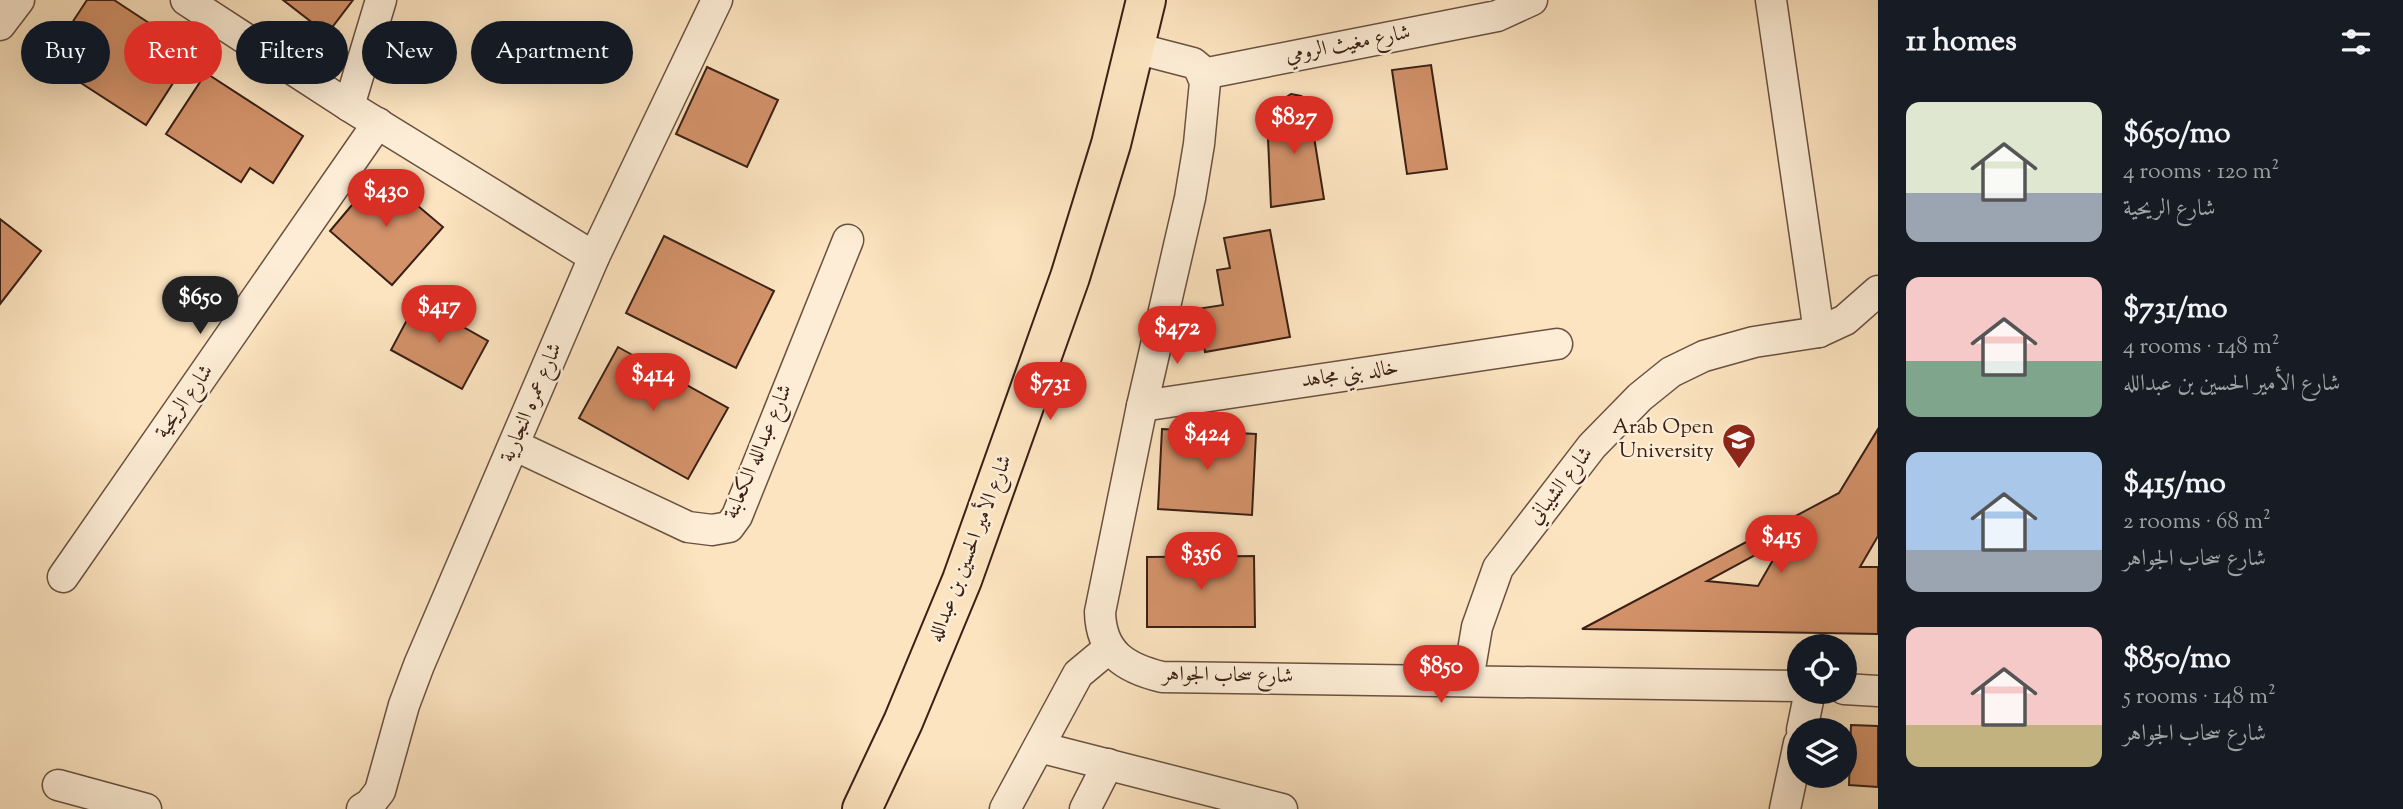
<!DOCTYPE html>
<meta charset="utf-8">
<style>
:root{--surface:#171b24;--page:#20242c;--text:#f1f3f6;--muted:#9ea1a6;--accent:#d93025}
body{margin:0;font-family:"Sorts Mill Goudy",Amiri,serif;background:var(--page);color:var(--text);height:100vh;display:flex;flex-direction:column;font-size:26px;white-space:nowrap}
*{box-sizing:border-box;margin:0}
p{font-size:23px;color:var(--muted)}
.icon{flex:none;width:38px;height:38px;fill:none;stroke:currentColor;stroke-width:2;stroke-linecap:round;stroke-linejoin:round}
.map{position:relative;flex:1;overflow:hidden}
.details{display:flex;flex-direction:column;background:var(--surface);width:525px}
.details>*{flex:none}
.hud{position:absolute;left:21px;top:21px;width:665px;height:63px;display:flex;gap:14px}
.controls{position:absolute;left:1787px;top:634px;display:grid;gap:14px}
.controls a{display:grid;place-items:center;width:70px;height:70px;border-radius:50%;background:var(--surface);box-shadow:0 7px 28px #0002;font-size:35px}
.price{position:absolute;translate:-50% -60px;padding:0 16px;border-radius:24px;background:var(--accent);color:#fff;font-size:23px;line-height:46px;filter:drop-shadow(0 2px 4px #0008)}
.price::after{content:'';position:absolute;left:50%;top:42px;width:21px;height:16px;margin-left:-10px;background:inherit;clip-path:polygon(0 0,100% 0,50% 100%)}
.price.on{background:#222;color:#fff}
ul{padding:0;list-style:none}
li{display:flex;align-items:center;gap:21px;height:175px;padding:0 28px}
li span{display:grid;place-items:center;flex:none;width:196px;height:140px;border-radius:14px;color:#555}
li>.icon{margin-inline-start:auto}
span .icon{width:84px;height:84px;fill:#fffc;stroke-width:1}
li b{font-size:30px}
h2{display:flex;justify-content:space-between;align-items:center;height:84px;padding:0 28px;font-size:30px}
.pill{padding:0 24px;border-radius:32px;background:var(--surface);box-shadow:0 7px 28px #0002;font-size:24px;line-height:63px}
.pill.on{background:var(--accent);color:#fff}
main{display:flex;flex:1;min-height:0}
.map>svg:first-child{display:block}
.building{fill:#d3926a;stroke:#3a2016;stroke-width:2;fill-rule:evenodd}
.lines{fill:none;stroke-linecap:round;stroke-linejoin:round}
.minor-casing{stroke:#6a5140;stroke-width:33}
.major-casing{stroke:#3a2016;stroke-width:42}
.minor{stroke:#fdedd6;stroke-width:30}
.major{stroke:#fce4c0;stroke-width:38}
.labels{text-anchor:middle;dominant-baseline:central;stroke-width:5;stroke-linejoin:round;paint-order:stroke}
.street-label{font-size:21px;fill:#3a2016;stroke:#fdedd6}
.poi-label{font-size:21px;fill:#3a2016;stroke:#fdedd6;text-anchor:end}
</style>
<main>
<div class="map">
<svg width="1878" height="809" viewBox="0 0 1878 809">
<rect width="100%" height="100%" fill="#fce4c0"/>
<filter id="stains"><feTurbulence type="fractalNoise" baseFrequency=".00286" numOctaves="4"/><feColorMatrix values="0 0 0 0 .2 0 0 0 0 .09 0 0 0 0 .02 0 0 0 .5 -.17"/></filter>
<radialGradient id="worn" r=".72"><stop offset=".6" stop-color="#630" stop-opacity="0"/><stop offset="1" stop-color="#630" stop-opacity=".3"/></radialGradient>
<!-- building -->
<g class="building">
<polygon points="87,0 114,0 193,52 146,125 47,61"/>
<polygon points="283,0 353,0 327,34"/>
<polygon points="1431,65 1447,169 1407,174 1392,70"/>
<polygon points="707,67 778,100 747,167 676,134"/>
<polygon points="206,73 303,136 273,183 250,168 241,182 166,134"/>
<polygon points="1291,94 1301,96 1308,100 1324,199 1271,207 1268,138 1281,136 1277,115 1279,102"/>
<polygon points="379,173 443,227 392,285 330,231"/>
<polygon points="0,219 41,251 0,304"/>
<polygon points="1270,230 1290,337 1205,352 1197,309 1223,305 1217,270 1230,268 1224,238"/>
<polygon points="664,236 774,291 736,368 626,313"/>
<polygon points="417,301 488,341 462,389 391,350"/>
<polygon points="618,347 728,408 688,479 579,418"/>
<polygon points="1162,429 1256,434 1252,515 1158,509"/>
<path d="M 1878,429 L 1878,536 L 1860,567 L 1878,567 L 1878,634 L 1582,629 L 1839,493 ZM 1785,539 L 1758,586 L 1707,581 Z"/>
<polygon points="1254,556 1255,627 1147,627 1147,557"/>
<polygon points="1851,725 1878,726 1878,787 1849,785"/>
</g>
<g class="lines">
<!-- minor casing -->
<g class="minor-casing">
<g id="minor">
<polyline points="186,0 349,106 594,257"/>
<polyline points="1771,0 1819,332"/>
<polyline points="0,25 19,0"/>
<path d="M 1135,48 L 1193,63 L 1199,68 L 1205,82 L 1199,144 L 1190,198 L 1142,406 L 1100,612 C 1101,653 1125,668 1162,677 L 1799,686"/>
<polyline points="1203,74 1497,16 1532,0"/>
<polyline points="349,106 381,0"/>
<polyline points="1142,406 1557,344"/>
<polyline points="514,445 688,527 712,530 729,527 737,516 848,240"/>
<polyline points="63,577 378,123"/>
<polyline points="1468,680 1477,627 1498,568 1592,446 1640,397 1671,372 1704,356 1754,342 1819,332 1845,320 1878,291"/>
<polyline points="1844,689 1878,691"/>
<polyline points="1802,730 1810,691"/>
<polyline points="1039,747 1282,809"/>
<polyline points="58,785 146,809"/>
<polyline points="362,809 370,804 380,791 404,705 419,665 594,257 717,0"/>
<polyline points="1005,809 1078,674 1108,649"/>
<polyline points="1085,809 1108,764"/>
<polyline points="1785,809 1799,743"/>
</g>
</g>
<!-- major casing -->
<g class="major-casing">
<polyline id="major" points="862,809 903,722 962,580 1070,277 1111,144 1146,0"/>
</g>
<!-- minor -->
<use href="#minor" class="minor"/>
<!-- major -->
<use href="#major" class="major"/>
</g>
<!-- icons -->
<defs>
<g id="university-pin" transform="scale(1.75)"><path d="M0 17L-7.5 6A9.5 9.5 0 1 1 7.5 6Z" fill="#8f2418" stroke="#fdedd6"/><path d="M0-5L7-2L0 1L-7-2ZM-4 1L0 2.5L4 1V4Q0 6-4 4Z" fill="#fff"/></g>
</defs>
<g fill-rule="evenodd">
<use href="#university-pin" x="1739" y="440"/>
</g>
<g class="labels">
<!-- street labels -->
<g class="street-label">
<text transform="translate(1348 45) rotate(-11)">شارع مغيث الرومي</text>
<text transform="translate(1350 375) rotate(-8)">خالد بني مجاهد</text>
<text transform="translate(185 402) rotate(-55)">شارع الريحية</text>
<text transform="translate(532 403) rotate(-67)">شارع عمره النجارية</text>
<text transform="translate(759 452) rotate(-67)">شارع عبدالله الكعابنة</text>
<text transform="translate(1561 486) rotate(-52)">شارع الشيباني</text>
<text transform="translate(971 549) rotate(-69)">شارع الأمير الحسين بن عبدالله</text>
<text transform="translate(1228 676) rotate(1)">شارع سحاب الجواهر</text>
</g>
<!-- poi labels -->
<g class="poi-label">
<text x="1714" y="428">Arab Open<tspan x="1714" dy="24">University</tspan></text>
</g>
</g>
<rect width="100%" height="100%" filter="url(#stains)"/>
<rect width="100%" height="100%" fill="url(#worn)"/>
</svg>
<div class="controls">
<a><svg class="icon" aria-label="locate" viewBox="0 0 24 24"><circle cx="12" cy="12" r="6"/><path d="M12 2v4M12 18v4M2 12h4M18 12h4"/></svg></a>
<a><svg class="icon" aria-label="layers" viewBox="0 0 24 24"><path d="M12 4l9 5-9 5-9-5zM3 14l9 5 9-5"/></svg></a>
</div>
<b class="price" style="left:1294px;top:156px">$827</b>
<b class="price" style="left:386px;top:229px">$430</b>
<b class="price on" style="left:200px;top:336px">$650</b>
<b class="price" style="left:439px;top:345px">$417</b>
<b class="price" style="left:1177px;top:366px">$472</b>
<b class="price" style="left:653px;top:413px">$414</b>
<b class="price" style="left:1050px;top:422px">$731</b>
<b class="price" style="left:1207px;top:472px">$424</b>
<b class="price" style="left:1781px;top:575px">$415</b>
<b class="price" style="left:1201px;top:592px">$356</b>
<b class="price" style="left:1441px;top:705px">$850</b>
<div class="hud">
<a class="pill">Buy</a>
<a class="pill on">Rent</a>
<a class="pill">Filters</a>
<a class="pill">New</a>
<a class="pill">Apartment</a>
</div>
</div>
<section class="details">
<h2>11 homes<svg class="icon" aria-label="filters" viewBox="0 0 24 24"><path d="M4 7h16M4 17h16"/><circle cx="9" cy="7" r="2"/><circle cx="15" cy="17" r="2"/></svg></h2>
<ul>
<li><span style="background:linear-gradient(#dfe7d0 65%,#9aa5b1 0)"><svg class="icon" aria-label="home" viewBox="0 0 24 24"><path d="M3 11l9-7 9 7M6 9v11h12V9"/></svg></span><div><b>$650/mo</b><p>4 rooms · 120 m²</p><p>شارع الريحية</p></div></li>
<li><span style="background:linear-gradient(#f6c9c9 60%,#7fa58c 0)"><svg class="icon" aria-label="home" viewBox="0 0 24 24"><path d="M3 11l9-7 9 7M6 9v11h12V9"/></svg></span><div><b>$731/mo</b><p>4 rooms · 148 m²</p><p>شارع الأمير الحسين بن عبدالله</p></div></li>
<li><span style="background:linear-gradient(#a9c7e8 70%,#9aa5b1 0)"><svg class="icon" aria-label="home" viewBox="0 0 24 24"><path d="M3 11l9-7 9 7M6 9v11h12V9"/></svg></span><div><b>$415/mo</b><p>2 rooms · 68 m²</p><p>شارع سحاب الجواهر</p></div></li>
<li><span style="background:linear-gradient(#f6c9c9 70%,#c2b280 0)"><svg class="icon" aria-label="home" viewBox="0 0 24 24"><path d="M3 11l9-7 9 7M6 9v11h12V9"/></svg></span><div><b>$850/mo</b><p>5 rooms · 148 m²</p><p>شارع سحاب الجواهر</p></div></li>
</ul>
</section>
</main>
